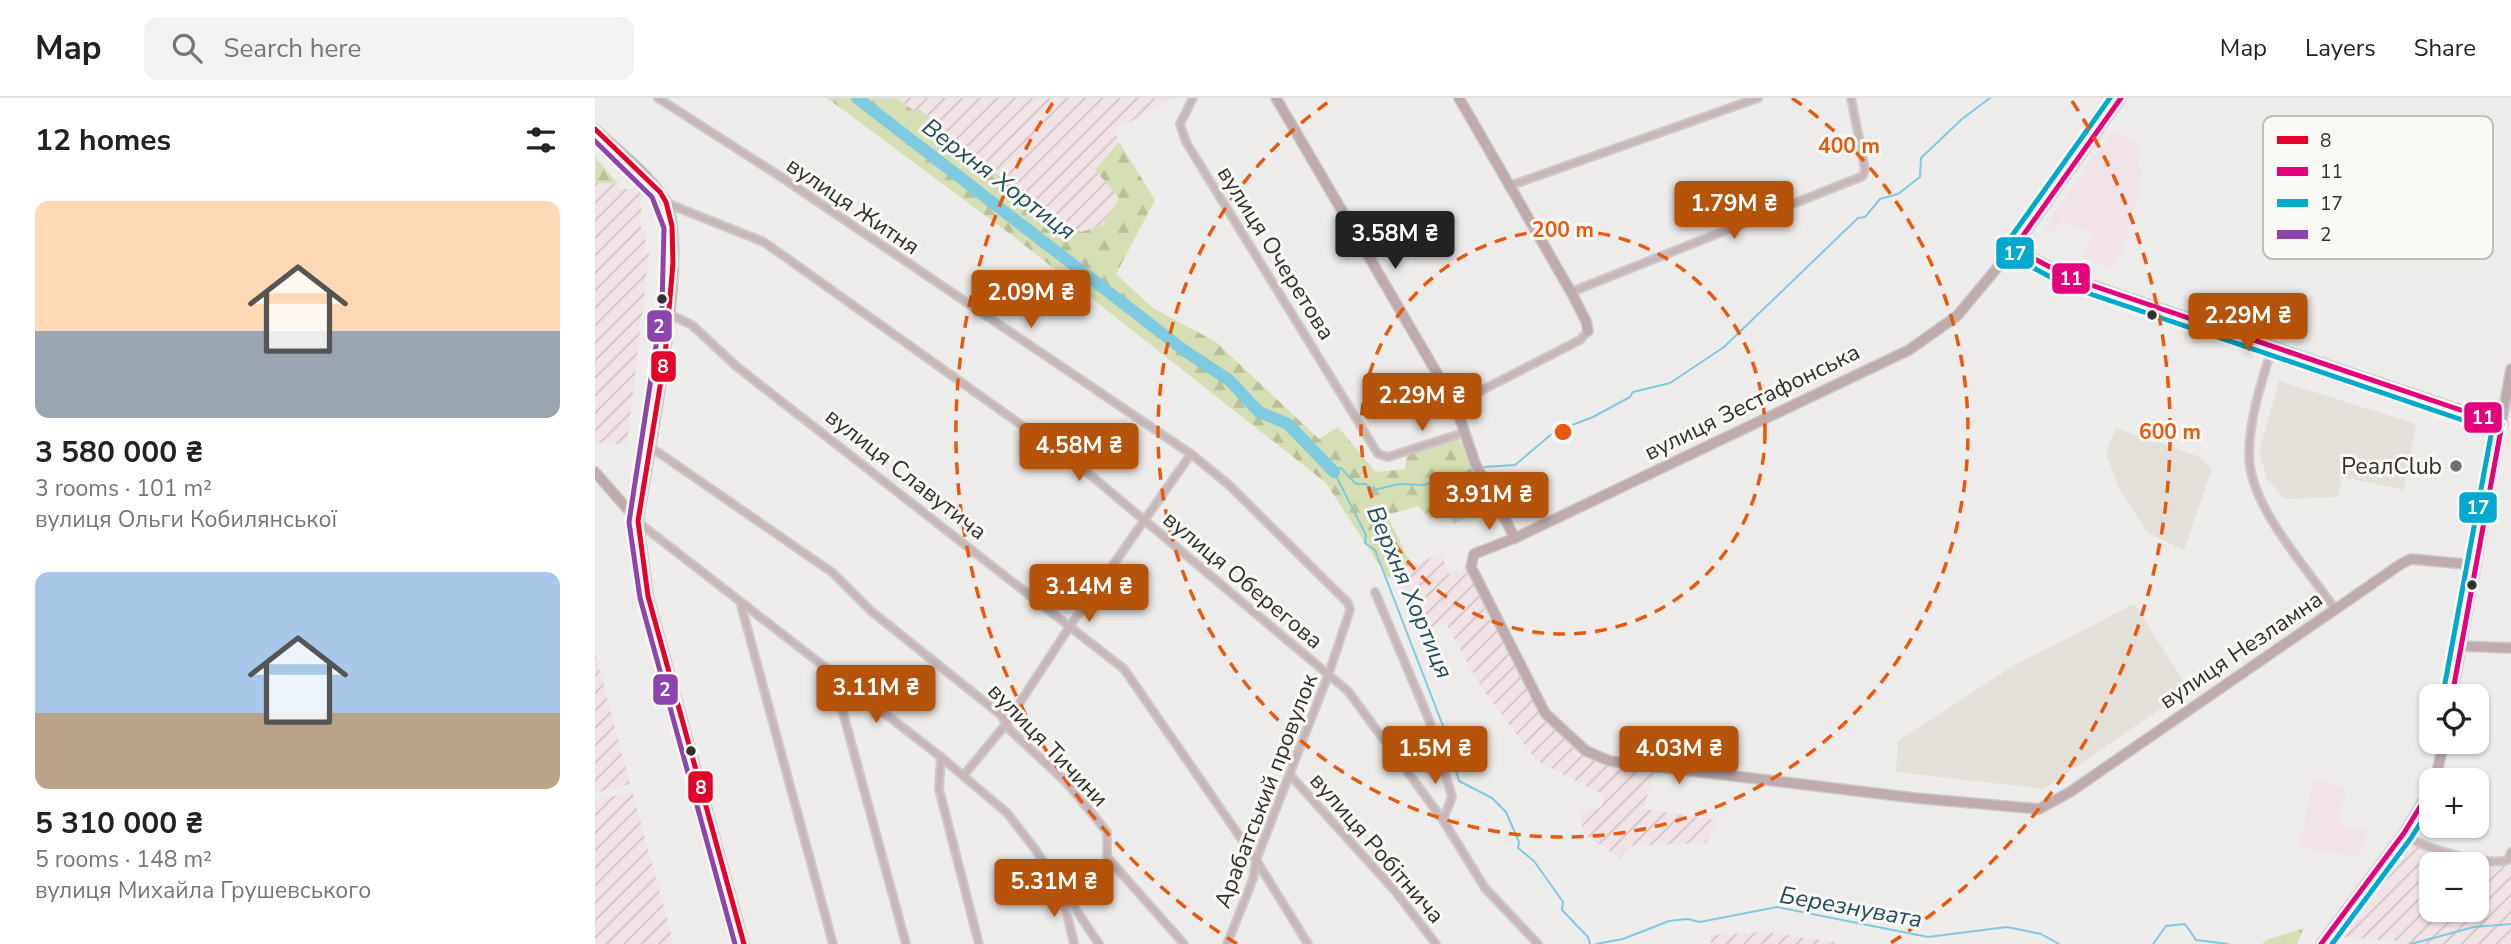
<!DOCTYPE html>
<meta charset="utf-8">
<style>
:root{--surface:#fff;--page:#f2f2f2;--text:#222;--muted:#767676;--line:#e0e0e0;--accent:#b45309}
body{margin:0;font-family:"Nunito Sans",sans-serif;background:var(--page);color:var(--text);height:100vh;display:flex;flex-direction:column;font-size:26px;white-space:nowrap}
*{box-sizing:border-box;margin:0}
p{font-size:23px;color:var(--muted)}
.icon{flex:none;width:38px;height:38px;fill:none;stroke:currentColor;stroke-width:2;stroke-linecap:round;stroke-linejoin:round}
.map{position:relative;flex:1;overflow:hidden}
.details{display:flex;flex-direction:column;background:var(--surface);width:595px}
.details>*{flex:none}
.fabs{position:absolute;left:1824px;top:586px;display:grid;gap:14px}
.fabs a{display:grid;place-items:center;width:70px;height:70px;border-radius:14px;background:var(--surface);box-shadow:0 2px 5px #0004;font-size:35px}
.price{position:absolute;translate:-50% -60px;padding:0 16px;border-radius:7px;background:var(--accent);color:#fff;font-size:23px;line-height:46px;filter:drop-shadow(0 2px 4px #0008)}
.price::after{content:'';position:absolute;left:50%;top:42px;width:21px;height:16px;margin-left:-10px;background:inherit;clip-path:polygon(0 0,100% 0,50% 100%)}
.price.current{background:#222;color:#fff}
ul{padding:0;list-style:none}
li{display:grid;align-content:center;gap:14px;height:371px;padding:0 35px}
li span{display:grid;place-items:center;height:217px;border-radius:14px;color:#555}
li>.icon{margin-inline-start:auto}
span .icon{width:126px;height:126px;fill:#fffc;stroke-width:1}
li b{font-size:30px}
h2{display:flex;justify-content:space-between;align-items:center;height:84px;padding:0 35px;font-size:30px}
header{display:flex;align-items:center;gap:42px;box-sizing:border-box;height:98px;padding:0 35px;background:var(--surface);border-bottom:2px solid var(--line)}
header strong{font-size:33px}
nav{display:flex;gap:38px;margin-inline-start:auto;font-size:24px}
.search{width:490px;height:63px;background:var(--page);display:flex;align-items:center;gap:18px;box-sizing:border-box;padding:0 24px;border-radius:14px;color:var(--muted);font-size:26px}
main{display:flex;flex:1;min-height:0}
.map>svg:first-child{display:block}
.commercial{fill:#f0e3e7}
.industrial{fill:url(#industrial-furrows)}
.built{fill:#e3dfd9}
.forest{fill:url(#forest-firs)}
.park{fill:url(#park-tufts)}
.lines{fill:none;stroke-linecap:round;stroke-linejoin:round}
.stream{stroke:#7ecae0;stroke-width:2}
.river{stroke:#7ecae0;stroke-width:12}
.street-casing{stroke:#cacac9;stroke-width:10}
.secondary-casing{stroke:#cacac9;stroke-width:12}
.street{stroke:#c8b6b9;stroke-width:6}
.secondary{stroke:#bfaaae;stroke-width:9}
.bus-1-casing{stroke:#fbf9f6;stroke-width:10}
.bus-2-casing{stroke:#fbf9f6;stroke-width:10}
.bus-3-casing{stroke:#fbf9f6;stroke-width:10}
.bus-4-casing{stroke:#fbf9f6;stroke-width:10}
.bus-1{stroke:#e4002b;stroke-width:5}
.bus-2{stroke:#e5007d;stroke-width:5}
.bus-3{stroke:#00a9ce;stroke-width:5}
.bus-4{stroke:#8e44ad;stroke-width:5}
.ring{fill:none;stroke:#e8590c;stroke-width:3.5;stroke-dasharray:12 9}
.bus-dot{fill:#31302f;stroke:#fbf9f6;stroke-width:2.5}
.poi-dot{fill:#737270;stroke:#fbf9f6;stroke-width:2.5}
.labels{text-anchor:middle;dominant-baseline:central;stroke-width:6;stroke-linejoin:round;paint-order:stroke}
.street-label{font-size:23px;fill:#31302f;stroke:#fbf9f6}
.poi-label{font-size:23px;fill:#31302f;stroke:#fbf9f6;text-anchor:end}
.water-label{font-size:24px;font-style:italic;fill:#1f4e5c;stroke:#fbf9f6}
.key{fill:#fbf9f6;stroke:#bebdba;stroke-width:2}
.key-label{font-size:19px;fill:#31302f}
.centre{fill:#e8590c;stroke:#fbf9f6;stroke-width:3.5}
.ring-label{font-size:21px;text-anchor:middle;font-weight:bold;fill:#e8590c;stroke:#fbf9f6;stroke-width:6;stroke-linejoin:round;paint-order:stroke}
.line-badge{stroke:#fbf9f6;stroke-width:2.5}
.badge-label{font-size:19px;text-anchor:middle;font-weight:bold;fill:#fff}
</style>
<header>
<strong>Map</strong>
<div class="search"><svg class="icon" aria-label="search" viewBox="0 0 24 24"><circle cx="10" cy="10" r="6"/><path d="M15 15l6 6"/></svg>Search here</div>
<nav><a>Map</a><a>Layers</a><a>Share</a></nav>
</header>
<main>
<section class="details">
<h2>12 homes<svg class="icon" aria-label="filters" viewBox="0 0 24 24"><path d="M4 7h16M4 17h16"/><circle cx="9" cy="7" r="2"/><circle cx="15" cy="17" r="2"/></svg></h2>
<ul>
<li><span style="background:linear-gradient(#ffd9b3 60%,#9aa5b1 0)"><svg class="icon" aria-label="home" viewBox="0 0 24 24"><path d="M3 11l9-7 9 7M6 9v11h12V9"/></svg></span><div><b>3 580 000 ₴</b><p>3 rooms · 101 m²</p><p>вулиця Ольги Кобилянської</p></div></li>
<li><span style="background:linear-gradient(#a9c7e8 65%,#b9a48a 0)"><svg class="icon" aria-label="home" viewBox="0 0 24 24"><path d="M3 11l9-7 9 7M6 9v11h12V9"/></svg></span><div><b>5 310 000 ₴</b><p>5 rooms · 148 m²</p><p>вулиця Михайла Грушевського</p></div></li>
</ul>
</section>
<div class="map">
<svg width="1916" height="846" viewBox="0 0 1916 846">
<defs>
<pattern id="industrial-furrows" width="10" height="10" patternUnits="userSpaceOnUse" patternTransform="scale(1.75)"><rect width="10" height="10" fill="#f1e3e5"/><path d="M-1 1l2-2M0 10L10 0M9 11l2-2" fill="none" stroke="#cfc3c5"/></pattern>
<pattern id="forest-firs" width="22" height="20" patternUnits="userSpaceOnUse" patternTransform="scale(1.75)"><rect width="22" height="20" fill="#d6dfb3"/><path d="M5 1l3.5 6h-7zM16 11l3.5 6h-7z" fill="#b8c09a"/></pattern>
<pattern id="park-tufts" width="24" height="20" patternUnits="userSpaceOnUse" patternTransform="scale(1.75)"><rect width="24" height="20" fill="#d6dfb3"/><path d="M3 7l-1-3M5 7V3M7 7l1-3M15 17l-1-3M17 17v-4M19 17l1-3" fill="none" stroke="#b8c09a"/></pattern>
</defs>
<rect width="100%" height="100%" fill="#edecea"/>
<!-- commercial -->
<g class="commercial">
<polygon points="1516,34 1544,43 1541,51 1545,52 1543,64 1548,75 1528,154 1518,167 1505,168 1487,158 1497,136 1467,122 1457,135 1448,131"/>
<polygon points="1718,682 1751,689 1744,727 1773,733 1764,760 1704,749"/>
</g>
<!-- industrial -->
<g class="industrial">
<polygon points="301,0 577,0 519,33 524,44 500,72 524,100 508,127 486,134 452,112 424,88 399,75 345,34 343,27"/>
<polygon points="0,84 23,86 23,91 46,91 46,130 50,131 51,155 54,155 32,346 0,345"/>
<polygon points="846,455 854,476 873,469 948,619 980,649 1009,665 1061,671 1048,711 1122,722 1111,745 1035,748 1025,760 989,736 985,714 1006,709 1009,697 942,663 886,589 851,525 832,533 803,475"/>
<polygon points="0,555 35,686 0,695"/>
<polygon points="37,693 79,846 0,846 0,703"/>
<polygon points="1811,743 1832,751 1828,774 1836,775 1836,812 1881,812 1881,766 1874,766 1875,763 1916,767 1916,846 1805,846 1804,843 1742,839"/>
<polygon points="1172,834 1252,846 1116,846 1115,837"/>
</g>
<!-- built -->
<g class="built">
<polygon points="1684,283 1821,326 1809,392 1748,379 1742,399 1690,401 1672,381 1664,354"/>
<polygon points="1521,330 1602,358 1617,370 1589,452 1552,434 1524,391 1511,355"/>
<polygon points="1539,506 1594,591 1449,691 1301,674 1303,643 1418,568"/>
</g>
<!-- forest -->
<g class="forest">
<polygon points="232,0 301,0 318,12 325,12 343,27 346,34 399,75 424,88 452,112 486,134 508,127 524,100 500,72 524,44 560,102 521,176 558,210 621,244 724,341 743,329 781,374 810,371 812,355 863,338 890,404 880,412 876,399 864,403 870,420 859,426 852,403 839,407 836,422 823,408 792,417 816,466 793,480 731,385 419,139"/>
<polygon points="0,59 23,86 0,84"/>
</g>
<!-- park -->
<polygon class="park" points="1709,830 1702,846 1667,846 1671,842"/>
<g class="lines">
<!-- stream -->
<g class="stream">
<polyline points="888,369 920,367 959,334 998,319 1035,299 1038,294 1075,285 1129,249 1263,120 1270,119 1285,101 1303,96 1325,79 1326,60 1367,21 1395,0"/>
<polyline points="736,371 746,370 761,386 770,386 779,392 804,386 829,387 879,372"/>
<polyline points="739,374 771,437 770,445 780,452 848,628 864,683 897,700 911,714 924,744 923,750 939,763 968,804 967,812 993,839 995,846"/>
<polyline points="1001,846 1028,841 1074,823 1092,821 1105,824 1182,809 1333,839 1412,829 1446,836 1464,846"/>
<polyline points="1558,846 1571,828 1590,826 1601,842 1633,846"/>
<polyline points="1816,846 1879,829 1916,826"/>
</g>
<!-- river -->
<polyline class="river" points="262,0 590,253 634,282 664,314 693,326 739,374"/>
<!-- street casing -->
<g class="street-casing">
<g id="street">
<polyline points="63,0 186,79 596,356 633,386 753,505 755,512 734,575 661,762 658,781 632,846"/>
<polyline points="598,0 585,26 591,44 783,356 793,359 868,335"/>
<polyline points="914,88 1163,0"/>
<polyline points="71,105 169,144 487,370 753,593 848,722"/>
<polyline points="976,194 1268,78 1270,71 1256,0"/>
<polyline points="74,216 97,227 141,268 529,571 661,762 713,846"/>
<path d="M 1678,247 C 1667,282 1654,321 1654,358 C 1655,409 1712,470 1740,511"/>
<polyline points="860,306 985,242 993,233"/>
<polyline points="54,348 238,475 276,513 406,617 416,633 472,685 512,734 512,759 589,846"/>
<polyline points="44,425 346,659 412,715 440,751 504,846"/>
<polyline points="780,494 835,624 857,699 848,722 890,790 943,846"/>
<polyline points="146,507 238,846"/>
<polyline points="238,578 311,846"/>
<polyline points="346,659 344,691 384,846"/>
<polyline points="369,677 411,626 475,528 596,356"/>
<polyline points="695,677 800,793 841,846"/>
<path d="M 1809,735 C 1826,751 1890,768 1913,762 L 1916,754"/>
<polyline points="467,795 479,846"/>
</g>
</g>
<!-- secondary casing -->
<g class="secondary-casing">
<g id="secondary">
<polyline points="681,0 860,306 880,365 920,440"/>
<polyline points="864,0 976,194 991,223 993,233"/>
<polyline points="1526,0 1422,146 1362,218 1314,252 920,440 879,456 876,469 950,615 991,653 1015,663 1320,700 1444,711 1475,694 1806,466 1816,461 1881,467"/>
<path d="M 0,31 C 23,53 56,77 71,104 C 96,150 52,363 43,423 L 53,498 L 149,846"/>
<polyline points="1422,146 1438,160 1475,180 1907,326"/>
<polyline points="0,374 43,423"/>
<polyline points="1865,548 1916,550"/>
<polyline points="1857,598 1916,271"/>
<polyline points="1840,682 1849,644"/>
<polyline points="1726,846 1809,735 1836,691"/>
</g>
</g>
<!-- street -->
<use href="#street" class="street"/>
<!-- secondary -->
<use href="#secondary" class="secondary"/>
<!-- bus-1 casing -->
<g class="bus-1-casing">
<polyline id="bus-1" points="0,31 65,94 71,104 77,128 78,165 70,258 43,423 53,498 149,846"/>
</g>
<!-- bus-2 casing -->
<g class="bus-2-casing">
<g id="bus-2">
<polyline points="1526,0 1422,146 1438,160 1475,180 1907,326 1857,598"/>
<polyline points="1726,846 1809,735 1836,691"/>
</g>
</g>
<!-- bus-3 casing -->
<g class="bus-3-casing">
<g id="bus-3">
<polyline points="1515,0 1414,142 1415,151 1433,167 1472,188 1897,332 1848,596"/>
<polyline points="1737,846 1816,740 1836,708"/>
</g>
</g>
<!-- bus-4 casing -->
<g class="bus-4-casing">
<polyline id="bus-4" points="0,43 57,99 69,130 67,209 34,424 45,500 140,846"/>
</g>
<!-- bus-1 -->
<use href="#bus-1" class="bus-1"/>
<!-- bus-2 -->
<use href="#bus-2" class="bus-2"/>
<!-- bus-3 -->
<use href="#bus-3" class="bus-3"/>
<!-- bus-4 -->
<use href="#bus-4" class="bus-4"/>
</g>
<!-- distance rings -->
<g class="ring">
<circle cx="968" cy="334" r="202"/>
<path d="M1197 0A405 405 0 1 1 739 0"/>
<path d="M642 846A607 607 0 0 1 459 3M1477 3A607 607 0 0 1 1294 846"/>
</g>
<!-- markers -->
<g class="bus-dot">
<circle cx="67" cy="201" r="6"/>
<circle cx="1557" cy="217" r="6"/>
<circle cx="1877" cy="487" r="6"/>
<circle cx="96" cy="653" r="6"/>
</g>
<circle class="poi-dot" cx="1861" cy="368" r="7"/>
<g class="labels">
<!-- street labels -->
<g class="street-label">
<text transform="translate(258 108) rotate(34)">вулиця Житня</text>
<text transform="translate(681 155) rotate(58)">вулиця Очеретова</text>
<text transform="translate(1157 304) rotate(-26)">вулиця Зестафонська</text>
<text transform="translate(311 376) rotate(38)">вулиця Славутича</text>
<text transform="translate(648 482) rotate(40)">вулиця Оберегова</text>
<text transform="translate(1646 552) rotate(-34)">вулиця Незламна</text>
<text transform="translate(453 647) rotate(46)">вулиця Тичини</text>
<text transform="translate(671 693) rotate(-69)">Арабатський провулок</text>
<text transform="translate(782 750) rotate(49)">вулиця Робітнича</text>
</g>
<!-- poi labels -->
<g class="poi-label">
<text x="1847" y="368">РеалClub</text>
</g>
<!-- water labels -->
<g class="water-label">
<text transform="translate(404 81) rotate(37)">Верхня Хортиця</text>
<text transform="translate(815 494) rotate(67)">Верхня Хортиця</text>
<text transform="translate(1256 809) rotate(10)">Березнувата</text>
</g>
</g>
<!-- legend -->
<rect x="1668" y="18" width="230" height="143" rx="10" class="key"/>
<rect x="1682" y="38" width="31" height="8" fill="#e4002b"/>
<rect x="1682" y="69" width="31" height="9" fill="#e5007d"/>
<rect x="1682" y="101" width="31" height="8" fill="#00a9ce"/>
<rect x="1682" y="132" width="31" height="9" fill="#8e44ad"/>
<g class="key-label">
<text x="1725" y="49">8</text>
<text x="1725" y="80">11</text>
<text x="1725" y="112">17</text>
<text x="1725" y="143">2</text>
</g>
<circle cx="968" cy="334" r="10" class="centre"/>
<g class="ring-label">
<text x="1254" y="55">400 m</text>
<text x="968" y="139">200 m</text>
<text x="1575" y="341">600 m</text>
</g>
<g class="line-badge">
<rect x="1400" y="138" width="40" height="34" rx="7" fill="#00a9ce"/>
<rect x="1456" y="164" width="40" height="33" rx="7" fill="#e5007d"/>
<rect x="51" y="211" width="27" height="34" rx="7" fill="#8e44ad"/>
<rect x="55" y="252" width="27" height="33" rx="7" fill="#e4002b"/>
<rect x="1868" y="303" width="40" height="33" rx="7" fill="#e5007d"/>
<rect x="1863" y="393" width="40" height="33" rx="7" fill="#00a9ce"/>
<rect x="57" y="575" width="27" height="33" rx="7" fill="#8e44ad"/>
<rect x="92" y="672" width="27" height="34" rx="7" fill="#e4002b"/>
</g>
<g class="badge-label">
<text x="1420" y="162">17</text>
<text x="1476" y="187">11</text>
<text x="64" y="235">2</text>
<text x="68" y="275">8</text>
<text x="1888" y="326">11</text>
<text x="1883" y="416">17</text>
<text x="70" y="598">2</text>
<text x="106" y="696">8</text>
</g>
</svg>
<div class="fabs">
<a><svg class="icon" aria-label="locate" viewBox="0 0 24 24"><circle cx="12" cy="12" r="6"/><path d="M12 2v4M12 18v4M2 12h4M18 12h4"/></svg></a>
<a>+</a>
<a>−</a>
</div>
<b class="price" style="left:1139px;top:143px">1.79M ₴</b>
<b class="price current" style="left:800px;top:173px">3.58M ₴</b>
<b class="price" style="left:436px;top:232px">2.09M ₴</b>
<b class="price" style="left:1653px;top:255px">2.29M ₴</b>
<b class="price" style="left:827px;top:335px">2.29M ₴</b>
<b class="price" style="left:484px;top:385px">4.58M ₴</b>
<b class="price" style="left:894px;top:434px">3.91M ₴</b>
<b class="price" style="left:494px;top:526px">3.14M ₴</b>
<b class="price" style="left:281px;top:627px">3.11M ₴</b>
<b class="price" style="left:840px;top:688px">1.5M ₴</b>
<b class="price" style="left:1084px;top:688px">4.03M ₴</b>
<b class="price" style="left:459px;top:821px">5.31M ₴</b>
</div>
</main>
